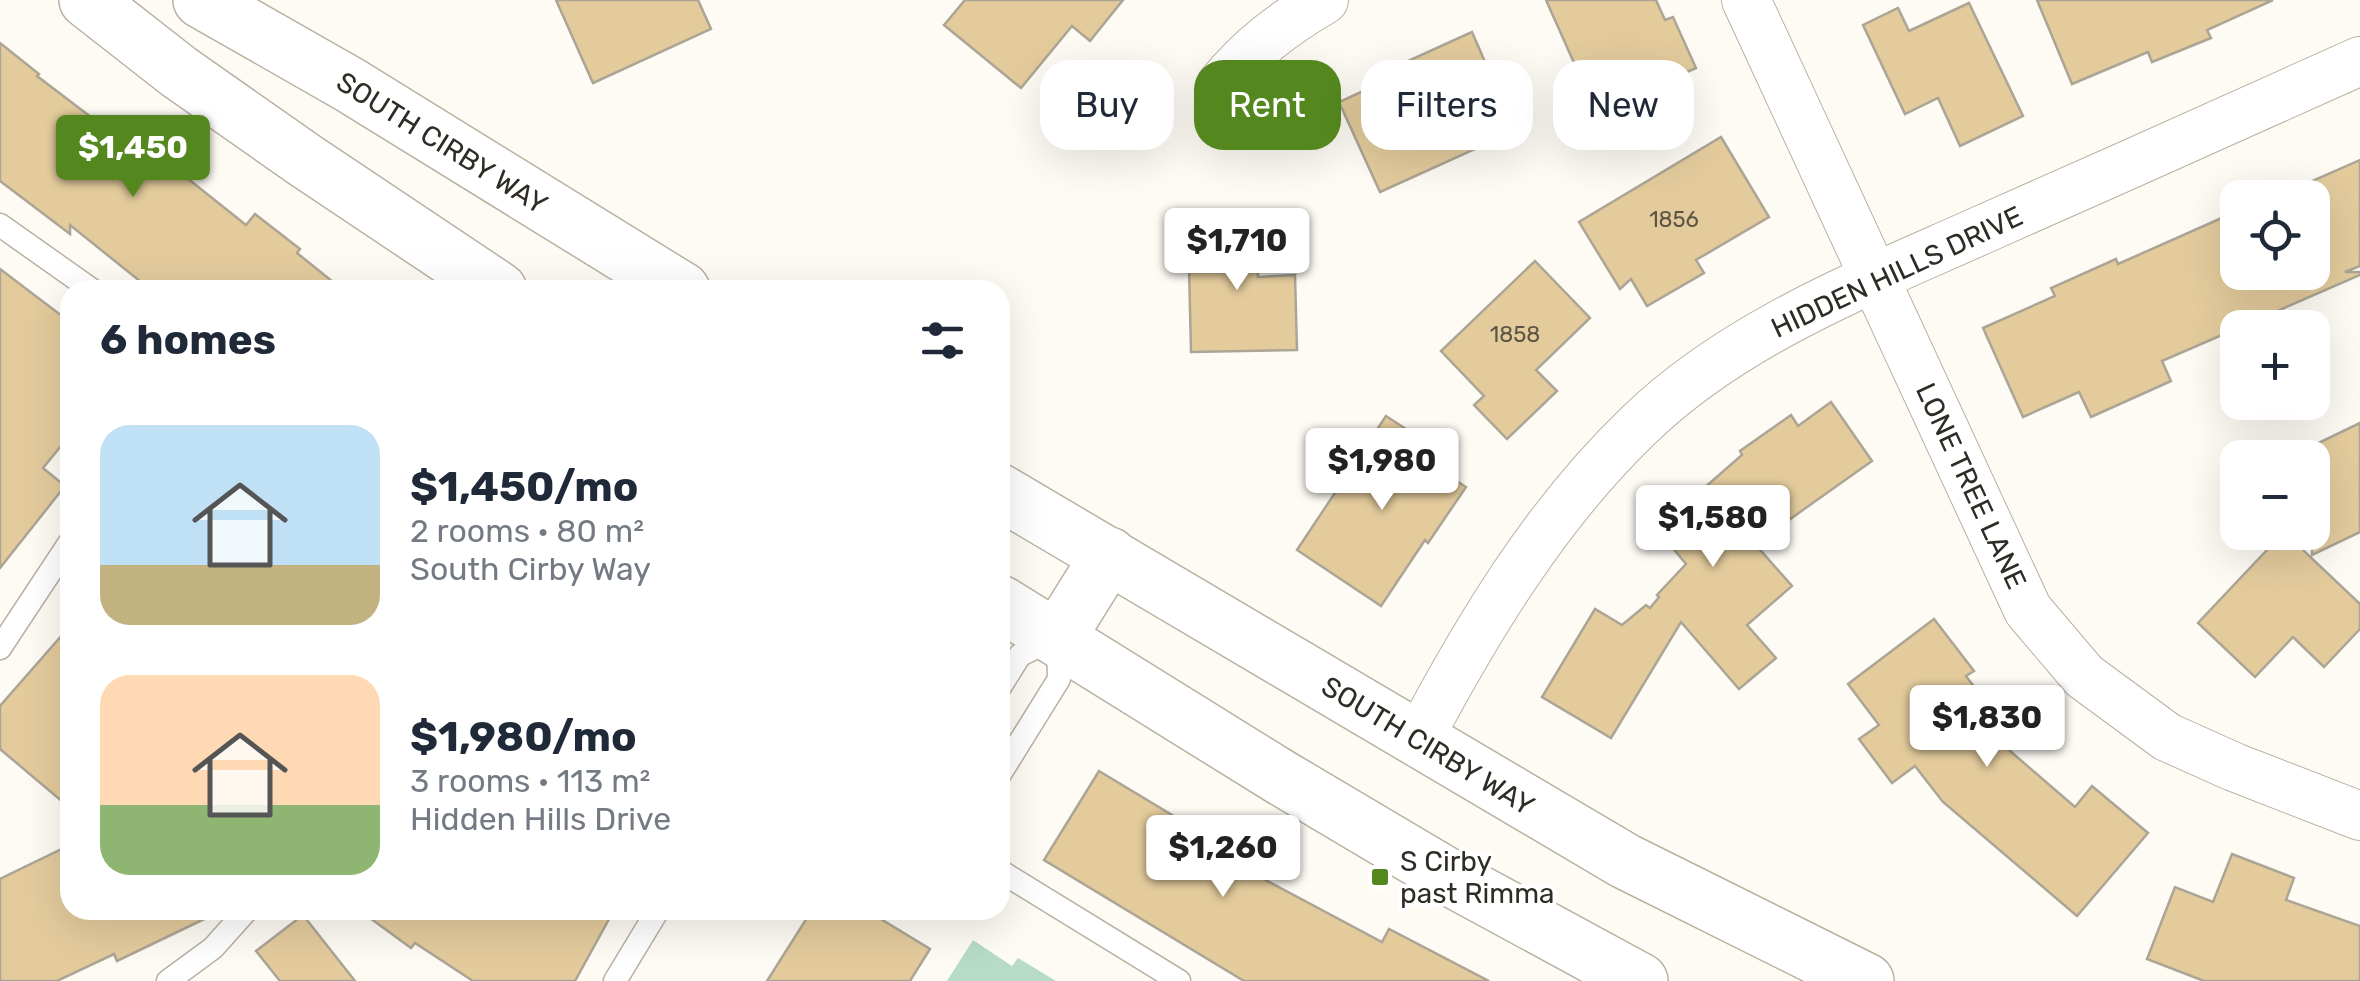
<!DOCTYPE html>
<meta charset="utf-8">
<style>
:root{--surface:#fff;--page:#f2f2f3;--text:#1f2937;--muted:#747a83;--accent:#54871e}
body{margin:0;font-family:Rubik,sans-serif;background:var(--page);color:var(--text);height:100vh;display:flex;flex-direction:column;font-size:38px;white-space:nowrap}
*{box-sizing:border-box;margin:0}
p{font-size:32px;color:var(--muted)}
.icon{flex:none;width:55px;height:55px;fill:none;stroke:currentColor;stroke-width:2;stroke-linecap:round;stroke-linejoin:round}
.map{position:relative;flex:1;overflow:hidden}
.panel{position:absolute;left:60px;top:280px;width:950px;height:640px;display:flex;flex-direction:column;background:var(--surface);border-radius:30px;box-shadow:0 10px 40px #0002}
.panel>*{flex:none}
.top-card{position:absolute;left:1040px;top:60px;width:950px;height:90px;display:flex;gap:20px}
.buttons{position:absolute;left:2220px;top:180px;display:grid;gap:20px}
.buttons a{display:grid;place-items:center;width:110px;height:110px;border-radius:20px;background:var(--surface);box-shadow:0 10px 40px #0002;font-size:50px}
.price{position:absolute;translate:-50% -85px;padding:0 22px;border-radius:10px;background:#fff;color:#222;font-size:32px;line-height:65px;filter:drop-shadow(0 2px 5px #0008)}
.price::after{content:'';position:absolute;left:50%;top:60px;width:30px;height:22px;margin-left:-15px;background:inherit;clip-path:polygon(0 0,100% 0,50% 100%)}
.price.current{background:var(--accent);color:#fff}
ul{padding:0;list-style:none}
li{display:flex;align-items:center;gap:30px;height:250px;padding:0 40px}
li span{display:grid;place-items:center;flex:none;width:280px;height:200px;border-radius:30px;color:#555}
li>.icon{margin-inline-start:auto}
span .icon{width:120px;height:120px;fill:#fffc;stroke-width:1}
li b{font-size:42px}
h2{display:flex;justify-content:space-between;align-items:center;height:120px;padding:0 40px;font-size:42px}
.pill{padding:0 35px;border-radius:30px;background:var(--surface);box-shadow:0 10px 40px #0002;font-size:35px;line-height:90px}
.pill.current{background:var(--accent);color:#fff}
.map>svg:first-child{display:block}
.green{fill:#b6dbc8}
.building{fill:#e3cb9c;stroke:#aca596;stroke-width:2.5}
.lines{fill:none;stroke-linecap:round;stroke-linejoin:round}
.lane-casing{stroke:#b9b1a3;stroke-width:25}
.street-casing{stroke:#b9b1a3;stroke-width:50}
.secondary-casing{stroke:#b9b1a3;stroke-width:58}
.lane{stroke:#fff;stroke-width:22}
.street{stroke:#fff;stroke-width:48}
.secondary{stroke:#fff;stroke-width:55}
.poi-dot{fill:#54871e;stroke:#fff;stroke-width:4}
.labels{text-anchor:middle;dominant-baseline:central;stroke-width:8;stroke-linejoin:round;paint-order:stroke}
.number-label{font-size:22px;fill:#5c5444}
.street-label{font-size:28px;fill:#2f2c26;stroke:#fff}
.poi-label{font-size:28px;fill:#2f2c26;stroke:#fff;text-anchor:start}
</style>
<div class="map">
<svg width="2360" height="981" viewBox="0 0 2360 981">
<rect width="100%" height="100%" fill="#fefbf5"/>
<!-- green -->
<polygon class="green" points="973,940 1012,966 1018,958 1056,981 947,981"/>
<!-- building -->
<g class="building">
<polygon points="556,0 698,0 711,29 593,83"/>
<polygon points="965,0 1123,0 1090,41 1072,26 1021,88 944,25"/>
<polygon points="1546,0 1656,0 1665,20 1673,17 1696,68 1596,112"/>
<polygon points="2037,0 2273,0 2207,30 2211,38 2152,62 2148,52 2072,84"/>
<polygon points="1969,3 2023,116 1960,146 1938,98 1905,114 1863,25 1898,8 1909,31"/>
<polygon points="1472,32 1489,71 1503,65 1530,124 1380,192 1339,102 1403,73 1399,65"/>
<polygon points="0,43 39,74 37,76 166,174 172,166 246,225 255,214 300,249 297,253 343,290 151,290 70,225 70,234 0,181"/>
<polygon points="1721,137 1769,217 1696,260 1704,273 1647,306 1631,279 1620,289 1579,222"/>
<polygon points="2360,160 2360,266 2345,272 2360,272 2360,275 2162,361 2171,381 2091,417 2079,392 2023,417 1983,328 2055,296 2051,288 2116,259 2118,264 2224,217 2238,246 2238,272 2312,272 2312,181"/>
<polygon points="1256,222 1258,277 1295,275 1297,350 1191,352 1188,224"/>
<polygon points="1535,261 1590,318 1536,370 1557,391 1507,439 1474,405 1484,396 1441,351"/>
<polygon points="0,269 70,322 70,435 43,468 65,486 0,568"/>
<polygon points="1831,402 1872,461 1755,544 1792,586 1747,625 1776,658 1739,689 1681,622 1611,738 1542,697 1595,609 1622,625 1646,605 1650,608 1659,597 1657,595 1686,564 1657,529 1742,455 1740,451 1791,415 1798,426"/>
<polygon points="1386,416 1432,446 1423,459 1466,487 1428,543 1425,540 1381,606 1297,550"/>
<polygon points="2360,423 2360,532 2312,555 2312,446"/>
<polygon points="2284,532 2360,604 2360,629 2324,667 2293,637 2255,677 2198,623"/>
<polygon points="1934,619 1974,671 1966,676 2012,737 2002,744 2075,807 2092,786 2148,833 2077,916 1943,802 1915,766 1892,783 1859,739 1879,725 1848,684"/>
<polygon points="70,626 70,808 0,749 0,706"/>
<polygon points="1099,771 1172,815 1170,819 1261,875 1260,877 1382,942 1389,929 1489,981 1244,981 1044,860"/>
<polygon points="70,845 70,910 223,910 117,961 114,954 57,981 0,981 0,879"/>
<polygon points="2232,854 2294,878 2286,900 2360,926 2360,981 2204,981 2147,959 2175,887 2213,902"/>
<polygon points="359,910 614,910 575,981 473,981 415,943 411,948"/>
<polygon points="812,910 866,910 930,949 910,981 767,981"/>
<polygon points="303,915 355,981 280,981 256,951"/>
</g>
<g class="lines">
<!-- lane casing -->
<g class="lane-casing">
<g id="lane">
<polyline points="0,225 92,290"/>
<polyline points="0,648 70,542"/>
<polyline points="1000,687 1020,655 1058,637 1059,679 1000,774"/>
<polyline points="1000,871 1179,981"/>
<polyline points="168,981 213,948 247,910"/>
<polyline points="615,981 658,910"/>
</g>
</g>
<!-- street casing -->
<g class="street-casing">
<g id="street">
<polyline points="1746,0 2028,610 2084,676 2167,737 2234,767 2360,816"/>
<path d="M 1220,86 C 1250,49 1283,24 1324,0"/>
<path d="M 1418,740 C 1478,627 1546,514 1639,425 C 1735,332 1866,282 1986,228 C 2111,173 2235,117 2360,61"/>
</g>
</g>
<!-- secondary casing -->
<g class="secondary-casing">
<g id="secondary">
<polyline points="87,0 179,72 306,161 499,290"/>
<polyline points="201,0 350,85 682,290"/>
<polyline points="1000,492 1625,861 1866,981"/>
<polyline points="1000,603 1282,778 1454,880 1640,981"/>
<polyline points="1058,637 1109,555"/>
</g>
</g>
<!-- lane -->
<use href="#lane" class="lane"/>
<!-- street -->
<use href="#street" class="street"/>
<!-- secondary -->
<use href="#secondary" class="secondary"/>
</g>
<!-- markers -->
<rect class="poi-dot" x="1370" y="867" width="20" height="20" rx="5"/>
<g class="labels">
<!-- number labels -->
<g class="number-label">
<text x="1674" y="219">1856</text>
<text x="1515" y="334">1858</text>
</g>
<!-- street labels -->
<g class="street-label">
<text transform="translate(442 143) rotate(32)">SOUTH CIRBY WAY</text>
<text transform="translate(1897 272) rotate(-25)">HIDDEN HILLS DRIVE</text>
<text transform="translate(1971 486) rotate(65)">LONE TREE LANE</text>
<text transform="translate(1428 746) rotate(31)">SOUTH CIRBY WAY</text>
</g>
<!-- poi labels -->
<g class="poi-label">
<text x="1400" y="861">S Cirby<tspan x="1400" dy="32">past Rimma</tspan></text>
</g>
</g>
</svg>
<div class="buttons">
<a><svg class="icon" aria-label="locate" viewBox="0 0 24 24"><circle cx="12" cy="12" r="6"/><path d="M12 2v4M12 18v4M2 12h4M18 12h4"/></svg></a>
<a>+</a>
<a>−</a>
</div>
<b class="price current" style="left:133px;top:200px">$1,450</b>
<b class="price" style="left:1237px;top:293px">$1,710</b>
<b class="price" style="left:1382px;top:513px">$1,980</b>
<b class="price" style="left:1713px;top:570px">$1,580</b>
<b class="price" style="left:1987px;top:770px">$1,830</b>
<b class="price" style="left:1223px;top:900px">$1,260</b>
<div class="top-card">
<a class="pill">Buy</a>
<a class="pill current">Rent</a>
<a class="pill">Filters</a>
<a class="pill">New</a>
</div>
<section class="panel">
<h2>6 homes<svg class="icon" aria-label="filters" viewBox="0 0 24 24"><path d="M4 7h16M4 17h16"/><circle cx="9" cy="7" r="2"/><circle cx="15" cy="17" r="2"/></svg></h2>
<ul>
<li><span style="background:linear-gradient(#bfe0f5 70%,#c2b280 0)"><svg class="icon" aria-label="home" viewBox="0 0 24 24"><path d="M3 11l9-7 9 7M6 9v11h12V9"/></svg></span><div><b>$1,450/mo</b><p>2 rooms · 80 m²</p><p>South Cirby Way</p></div></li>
<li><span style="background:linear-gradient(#ffd9b3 65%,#8fb573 0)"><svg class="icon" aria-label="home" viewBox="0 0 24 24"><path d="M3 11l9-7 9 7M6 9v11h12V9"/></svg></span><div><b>$1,980/mo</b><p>3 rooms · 113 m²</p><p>Hidden Hills Drive</p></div></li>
</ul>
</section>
</div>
